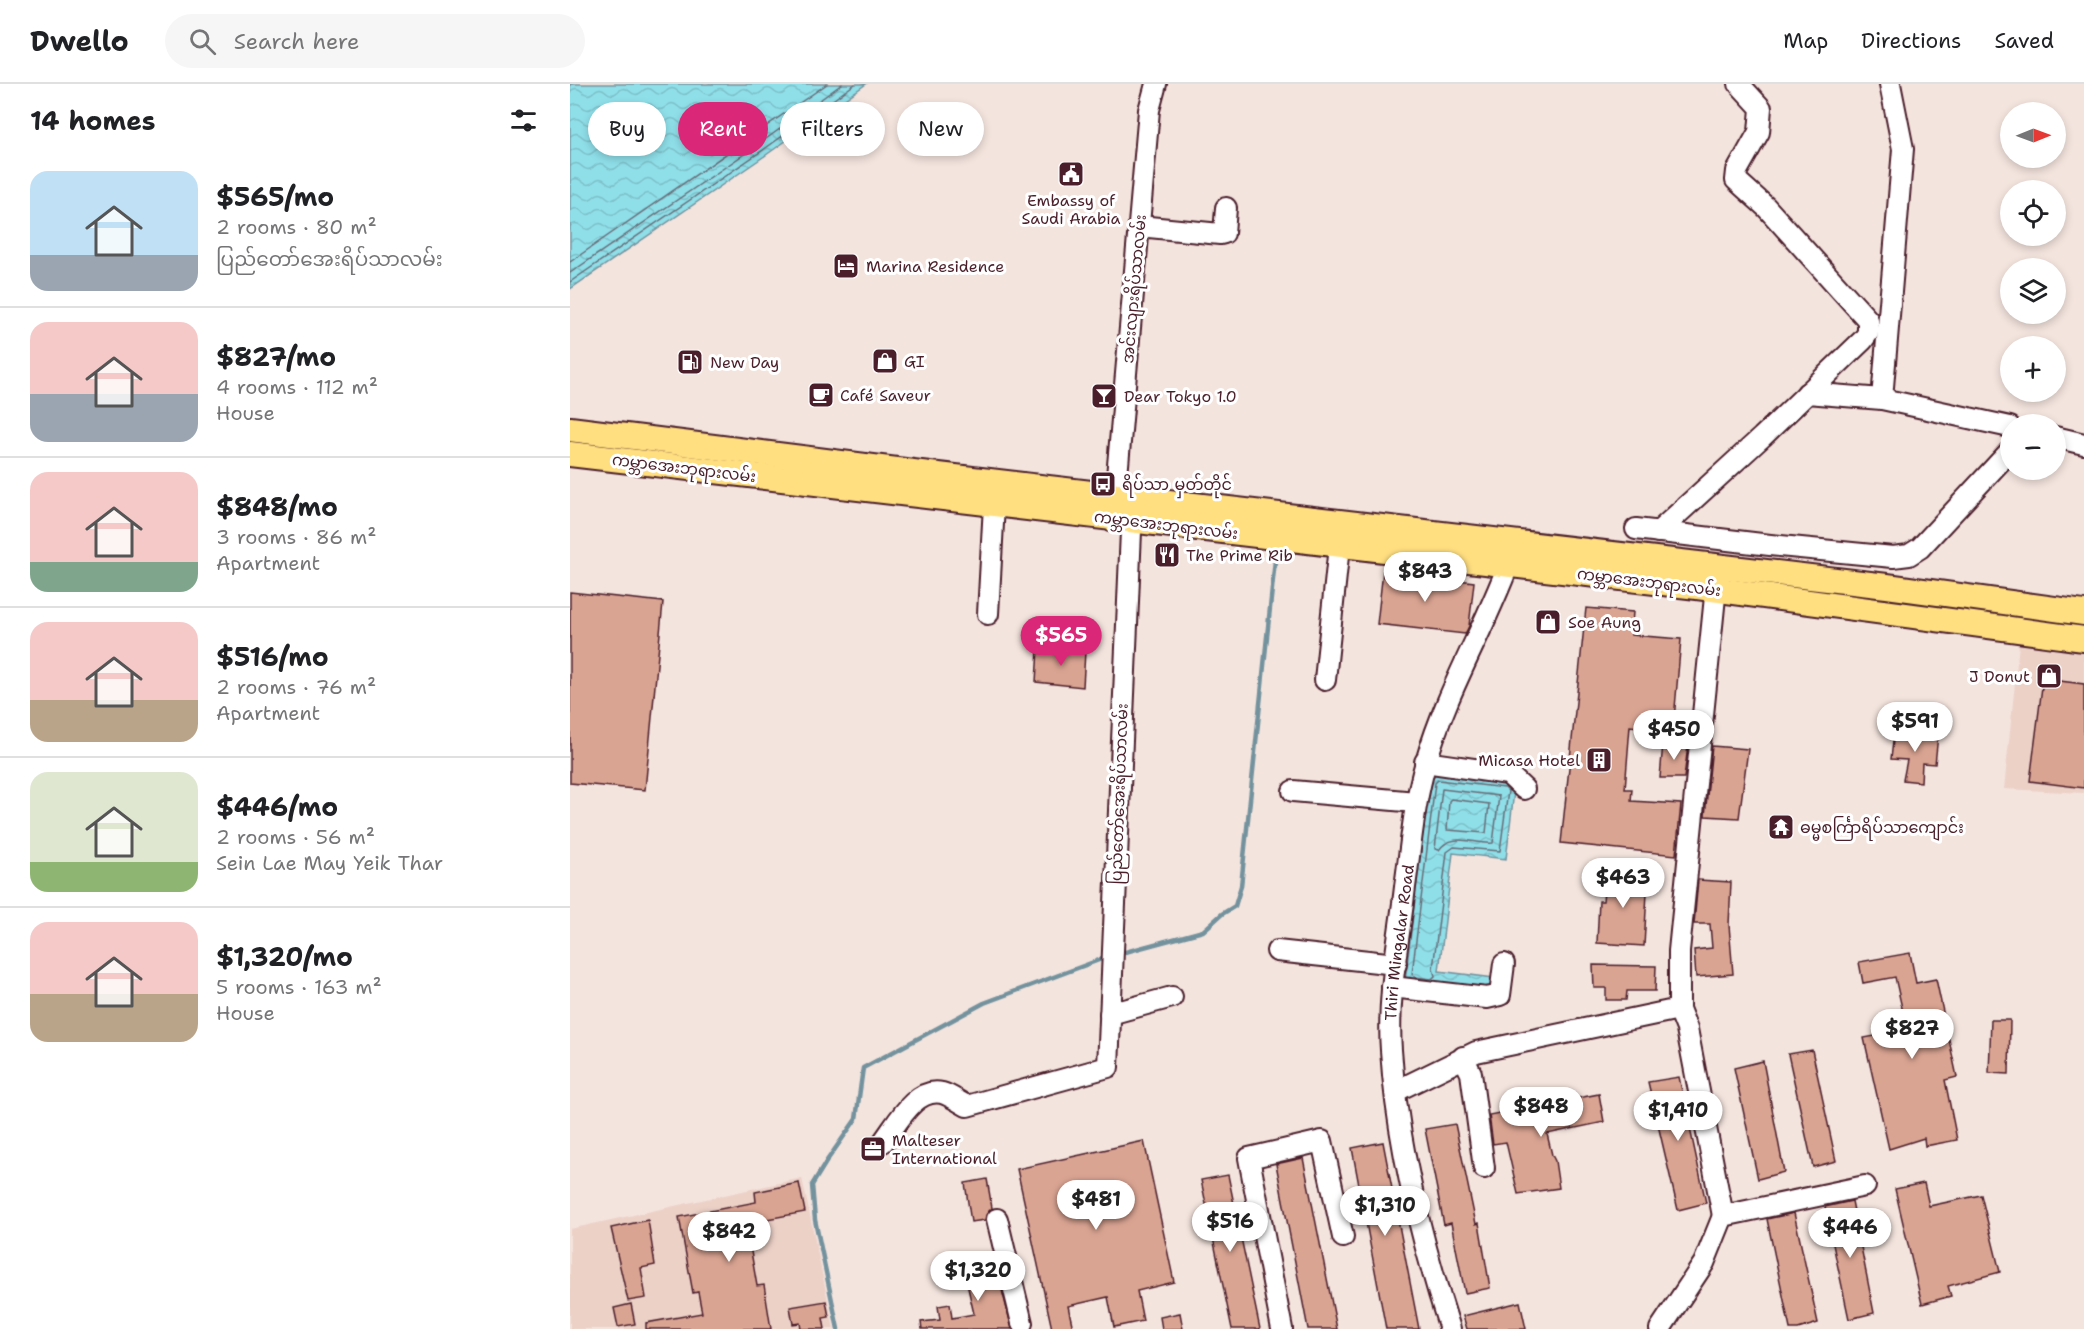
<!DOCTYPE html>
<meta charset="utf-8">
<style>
:root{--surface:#fff;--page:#f6f6f6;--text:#202124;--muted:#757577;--line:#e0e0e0;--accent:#db2777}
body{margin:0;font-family:"Shantell Sans","Noto Sans Myanmar",sans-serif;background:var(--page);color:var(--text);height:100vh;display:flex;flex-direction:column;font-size:22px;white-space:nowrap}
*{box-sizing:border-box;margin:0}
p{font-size:20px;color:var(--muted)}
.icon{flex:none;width:33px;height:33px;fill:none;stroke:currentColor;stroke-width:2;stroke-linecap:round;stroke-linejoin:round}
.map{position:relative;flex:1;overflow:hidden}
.side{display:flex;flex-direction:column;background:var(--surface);width:570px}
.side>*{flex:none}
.guide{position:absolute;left:18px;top:18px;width:570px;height:54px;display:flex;gap:12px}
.needle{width:39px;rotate:89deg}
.buttons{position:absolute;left:1430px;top:18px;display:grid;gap:12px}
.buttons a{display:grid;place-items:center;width:66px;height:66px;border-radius:50%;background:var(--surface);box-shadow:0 3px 9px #0003;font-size:30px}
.price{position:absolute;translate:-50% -51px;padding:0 14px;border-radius:21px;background:#fff;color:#222;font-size:20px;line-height:39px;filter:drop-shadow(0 2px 3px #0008)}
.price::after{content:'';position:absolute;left:50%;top:36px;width:18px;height:14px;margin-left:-9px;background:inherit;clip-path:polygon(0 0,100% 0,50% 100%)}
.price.current{background:var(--accent);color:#fff}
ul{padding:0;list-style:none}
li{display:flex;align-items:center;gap:18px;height:150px;padding:0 30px}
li+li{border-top:2px solid var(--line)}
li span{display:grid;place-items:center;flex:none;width:168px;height:120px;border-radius:18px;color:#555}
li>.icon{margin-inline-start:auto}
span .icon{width:72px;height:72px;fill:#fffc;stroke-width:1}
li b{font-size:26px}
h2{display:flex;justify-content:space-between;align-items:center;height:72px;padding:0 30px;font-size:26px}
.chip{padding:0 21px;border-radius:27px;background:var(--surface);box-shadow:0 3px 9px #0003;font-size:21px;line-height:54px}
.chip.current{background:var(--accent);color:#fff}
header{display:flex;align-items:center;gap:36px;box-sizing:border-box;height:84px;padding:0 30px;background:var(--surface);border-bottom:2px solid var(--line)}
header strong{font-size:28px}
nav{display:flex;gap:33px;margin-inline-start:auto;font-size:21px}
.search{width:420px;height:54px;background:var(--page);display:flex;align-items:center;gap:15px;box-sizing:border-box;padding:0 21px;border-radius:33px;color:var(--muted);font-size:22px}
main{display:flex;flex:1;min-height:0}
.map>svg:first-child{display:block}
.built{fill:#ecd1c7}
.water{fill:url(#water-waves);stroke:#73929d;stroke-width:1.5}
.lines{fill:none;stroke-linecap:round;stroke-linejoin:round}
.shore{stroke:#666c77;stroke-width:1.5}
.stream{stroke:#73929d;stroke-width:4.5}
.building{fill:#daa492;stroke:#4a1f2b;stroke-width:1.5}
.minor-casing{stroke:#4a1f2b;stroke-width:24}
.major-casing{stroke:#4a1f2b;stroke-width:28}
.minor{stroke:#fff;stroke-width:20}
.major{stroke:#ffdf80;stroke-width:24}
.labels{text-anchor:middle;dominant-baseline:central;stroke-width:6;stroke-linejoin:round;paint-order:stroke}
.poi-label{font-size:16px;fill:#4a1f2b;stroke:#fff;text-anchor:start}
.street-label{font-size:16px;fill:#4a1f2b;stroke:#fff}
</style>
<header>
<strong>Dwello</strong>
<div class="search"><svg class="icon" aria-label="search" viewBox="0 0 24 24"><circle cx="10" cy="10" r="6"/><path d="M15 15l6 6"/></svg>Search here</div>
<nav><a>Map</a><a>Directions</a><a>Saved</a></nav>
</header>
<main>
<section class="side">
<h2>14 homes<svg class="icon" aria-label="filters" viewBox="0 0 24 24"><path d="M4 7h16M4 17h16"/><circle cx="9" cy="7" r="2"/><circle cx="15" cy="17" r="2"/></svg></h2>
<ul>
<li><span style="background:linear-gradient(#bfe0f5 70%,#9aa5b1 0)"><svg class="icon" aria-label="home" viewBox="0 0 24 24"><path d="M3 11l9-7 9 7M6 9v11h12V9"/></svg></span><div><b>$565/mo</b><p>2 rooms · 80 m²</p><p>ပြည်တော်အေးရိပ်သာလမ်း</p></div></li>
<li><span style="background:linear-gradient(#f6c9c9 60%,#9aa5b1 0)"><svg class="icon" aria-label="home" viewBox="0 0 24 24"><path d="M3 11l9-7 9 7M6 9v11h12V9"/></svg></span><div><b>$827/mo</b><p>4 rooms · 112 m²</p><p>House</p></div></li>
<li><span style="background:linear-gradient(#f6c9c9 75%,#7fa58c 0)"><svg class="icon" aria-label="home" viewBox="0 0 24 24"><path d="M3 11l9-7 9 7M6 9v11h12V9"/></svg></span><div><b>$848/mo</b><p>3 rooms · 86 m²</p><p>Apartment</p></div></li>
<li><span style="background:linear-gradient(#f6c9c9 65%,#b9a48a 0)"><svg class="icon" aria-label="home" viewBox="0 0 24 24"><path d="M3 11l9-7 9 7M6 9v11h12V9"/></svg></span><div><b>$516/mo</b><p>2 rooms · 76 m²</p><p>Apartment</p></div></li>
<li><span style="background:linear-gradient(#dfe7d0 75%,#8fb573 0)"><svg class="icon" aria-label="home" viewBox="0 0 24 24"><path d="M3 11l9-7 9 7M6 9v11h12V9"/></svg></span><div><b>$446/mo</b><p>2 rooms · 56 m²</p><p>Sein Lae May Yeik Thar</p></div></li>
<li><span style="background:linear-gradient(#f6c9c9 60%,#b9a48a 0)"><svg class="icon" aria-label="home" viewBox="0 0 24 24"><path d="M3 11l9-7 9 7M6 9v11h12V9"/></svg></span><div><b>$1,320/mo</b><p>5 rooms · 163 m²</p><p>House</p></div></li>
</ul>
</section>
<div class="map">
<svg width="1514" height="1245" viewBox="0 0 1514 1245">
<defs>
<pattern id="water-waves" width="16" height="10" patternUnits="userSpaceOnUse" patternTransform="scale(1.5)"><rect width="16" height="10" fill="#8fdfe9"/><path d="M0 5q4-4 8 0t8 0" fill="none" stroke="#7dbfc8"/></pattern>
</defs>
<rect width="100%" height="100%" fill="#f4e4de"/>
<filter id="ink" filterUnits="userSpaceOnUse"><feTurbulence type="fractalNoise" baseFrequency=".0167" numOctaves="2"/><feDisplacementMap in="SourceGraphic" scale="12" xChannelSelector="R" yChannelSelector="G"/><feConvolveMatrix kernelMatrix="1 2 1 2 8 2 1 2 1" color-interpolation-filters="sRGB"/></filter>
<g filter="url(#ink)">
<!-- built -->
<g class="built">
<polygon points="1449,560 1514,566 1514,709 1434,705"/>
<polygon points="232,1094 264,1245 0,1245 0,1145"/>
</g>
<!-- water -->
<g class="water">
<polygon points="0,0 296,0 196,71 0,205"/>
<polygon points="860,689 945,699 936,775 883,769 869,887 924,894 923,908 835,898"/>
</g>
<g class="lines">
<!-- shore -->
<g class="shore">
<polyline points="0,178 257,0"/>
<polyline points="0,189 189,60 272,0"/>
<polyline points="0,198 193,66 285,0"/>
<polygon points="868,696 935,704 938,707 930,767 884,763 877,768 863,885 865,892 862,895 845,893 842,890 865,699"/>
<path d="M 872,705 L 929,712 L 923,759 C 905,761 882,747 869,766 L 865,765 Z"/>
<polygon points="881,715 919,720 916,749 877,746 879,717"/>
</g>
<!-- stream -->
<g class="stream">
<polyline points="548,870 633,847 652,830 665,822 671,802 705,476"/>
<polyline points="268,1245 245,1136 242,1101 258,1075 286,1035 293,984 414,919 537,873"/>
</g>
</g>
<!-- building -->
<g class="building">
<polygon points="813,487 904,498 899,542 895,550 807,540"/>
<polygon points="0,508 93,518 75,706 0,699"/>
<polygon points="1016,524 1063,528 1061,551 1111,555 1103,647 1060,642 1055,705 1062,705 1061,717 1111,720 1106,771 991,759"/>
<polygon points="468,565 515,567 513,603 466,598"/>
<polygon points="1473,595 1514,600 1514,704 1460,697"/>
<polygon points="1324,648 1368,651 1365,680 1352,679 1351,698 1333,696 1337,676 1321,675"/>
<polygon points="1093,659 1118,661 1114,694 1090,694"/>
<polygon points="1142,662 1178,665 1169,734 1135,732"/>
<polygon points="1036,785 1078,791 1074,862 1027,859 1029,817 1033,817"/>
<polygon points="1128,796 1161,798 1159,841 1163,890 1126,893 1124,866 1142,864 1140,840 1124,840"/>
<polygon points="1340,869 1346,899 1366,895 1387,993 1375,996 1387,1056 1355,1062 1354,1054 1319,1065 1294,954 1337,946 1325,893 1293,899 1289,878"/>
<polygon points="1023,881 1086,882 1085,907 1057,907 1056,916 1036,916 1036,904 1024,904"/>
<polygon points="1421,936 1440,936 1439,990 1419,989"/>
<polygon points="1242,966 1266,1077 1243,1083 1218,970"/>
<polygon points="1193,977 1214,1088 1188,1095 1164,984"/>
<polygon points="1109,993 1136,1119 1108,1126 1078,998"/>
<polygon points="1029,1010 1034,1038 977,1050 982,1071 985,1077 989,1104 948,1110 936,1058 923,1060 919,1031"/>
<polygon points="885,1040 906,1140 909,1139 920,1204 895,1209 881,1139 874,1141 855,1045"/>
<polygon points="574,1057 604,1198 567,1207 573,1237 544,1243 538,1213 498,1222 503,1245 482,1245 447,1085"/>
<polygon points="813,1058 849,1245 816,1245 782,1064"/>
<polygon points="733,1074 767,1245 738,1245 706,1080"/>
<polygon points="658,1091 690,1245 662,1245 631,1096"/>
<polygon points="417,1095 422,1124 416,1131 415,1136 401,1138 395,1099"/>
<polygon points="229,1099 235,1128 176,1139 187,1202 194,1201 201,1245 76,1245 76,1239 132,1229 128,1208 123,1209 109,1133 186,1118 185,1108"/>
<polygon points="1354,1099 1359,1122 1411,1111 1430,1188 1378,1202 1381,1212 1352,1220 1325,1105"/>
<polygon points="1282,1117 1304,1229 1279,1235 1255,1123"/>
<polygon points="1224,1129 1248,1239 1228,1245 1220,1245 1197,1135"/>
<polygon points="78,1136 85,1181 71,1184 76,1214 58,1217 41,1144"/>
<polygon points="424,1175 442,1245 352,1245 351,1238 370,1236 368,1222 380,1220 382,1234 404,1230 393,1182"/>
<polygon points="256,1217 259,1233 253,1234 255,1245 231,1245 230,1239 223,1240 220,1223"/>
<polygon points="950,1218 956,1245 897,1245 893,1232"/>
<polygon points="61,1220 65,1240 48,1243 44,1224"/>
<polygon points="610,1229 613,1245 592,1245 590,1233"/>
</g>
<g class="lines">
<!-- minor casing -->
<g class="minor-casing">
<g id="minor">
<polyline points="1320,0 1333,65 1312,315 1440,343"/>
<polyline points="569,142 650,150 654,149 656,124"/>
<polyline points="1237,309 1312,315"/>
<polyline points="1485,353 1514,360"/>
<polyline points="544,427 579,26 586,0"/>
<polyline points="1066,445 1200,461 1323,473 1339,471 1350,464 1440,367"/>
<polyline points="1088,448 1192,353 1293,256 1298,249 1298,236 1196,123 1166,96 1167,87 1189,48 1191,24 1169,0"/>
<polyline points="1147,493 1109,867 1109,925 1117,945 1153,1132"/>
<polyline points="418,530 424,421"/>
<polyline points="755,596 769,462"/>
<polyline points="855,678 938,690 954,705"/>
<polyline points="723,707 846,718"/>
<polyline points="707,867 826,880"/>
<polyline points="822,903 917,914 930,911 934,880"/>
<polyline points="540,930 602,913"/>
<polyline points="893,973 901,989 914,1084"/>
<polyline points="826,1007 906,968 1109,925"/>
<path d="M 313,1058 C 327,1040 345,1003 372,1009 C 380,1011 389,1018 397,1022 L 538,983 L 562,424"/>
<polyline points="427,1135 452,1239"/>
<polyline points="712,1245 679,1074 752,1057 773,1153"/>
<path id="s1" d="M 880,1245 C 851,1155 827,1060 821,966 C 817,912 829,856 835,803 C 841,761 844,718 856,678 C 877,604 918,540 943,468"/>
<polyline points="1090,1245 1134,1179 1153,1132 1295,1102"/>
</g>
</g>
<!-- major casing -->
<g class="major-casing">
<g id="major">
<polyline points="0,345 351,389 1317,502 1514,529"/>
<polyline points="0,370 1127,503 1514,555"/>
</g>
</g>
<!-- minor -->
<use href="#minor" class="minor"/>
<!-- major -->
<use href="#major" class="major"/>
</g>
</g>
<!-- icons -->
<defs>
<g id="civic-square" transform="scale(1.35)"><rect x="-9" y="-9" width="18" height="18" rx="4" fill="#4a1f2b" stroke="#fff"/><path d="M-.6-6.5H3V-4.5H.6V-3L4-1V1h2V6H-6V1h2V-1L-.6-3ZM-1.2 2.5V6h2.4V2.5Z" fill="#fff"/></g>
<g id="hotel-square" transform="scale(1.35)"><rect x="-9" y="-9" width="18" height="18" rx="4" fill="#4a1f2b" stroke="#fff"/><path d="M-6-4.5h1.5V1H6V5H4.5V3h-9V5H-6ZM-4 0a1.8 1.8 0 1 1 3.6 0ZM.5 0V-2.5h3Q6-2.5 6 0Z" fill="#fff"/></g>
<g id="shop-square" transform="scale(1.35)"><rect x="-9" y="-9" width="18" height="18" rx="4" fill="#4a1f2b" stroke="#fff"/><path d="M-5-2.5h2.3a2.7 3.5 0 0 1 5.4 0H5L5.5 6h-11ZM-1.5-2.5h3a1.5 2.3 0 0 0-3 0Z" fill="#fff"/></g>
<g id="fuel-square" transform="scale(1.35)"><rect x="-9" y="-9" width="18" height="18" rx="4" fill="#4a1f2b" stroke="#fff"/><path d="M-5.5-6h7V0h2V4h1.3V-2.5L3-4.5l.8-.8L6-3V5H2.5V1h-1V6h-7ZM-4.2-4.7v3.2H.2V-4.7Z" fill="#fff"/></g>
<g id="cafe-square" transform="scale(1.35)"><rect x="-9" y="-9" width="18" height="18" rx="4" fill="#4a1f2b" stroke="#fff"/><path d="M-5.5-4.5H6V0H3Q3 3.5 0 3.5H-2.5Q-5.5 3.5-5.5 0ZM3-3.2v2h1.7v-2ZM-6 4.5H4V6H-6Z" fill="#fff"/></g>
<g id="bar-square" transform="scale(1.35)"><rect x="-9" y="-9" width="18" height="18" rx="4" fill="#4a1f2b" stroke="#fff"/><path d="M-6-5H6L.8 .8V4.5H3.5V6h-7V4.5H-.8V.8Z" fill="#fff"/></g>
<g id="bus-square" transform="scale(1.35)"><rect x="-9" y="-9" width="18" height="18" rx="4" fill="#4a1f2b" stroke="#fff"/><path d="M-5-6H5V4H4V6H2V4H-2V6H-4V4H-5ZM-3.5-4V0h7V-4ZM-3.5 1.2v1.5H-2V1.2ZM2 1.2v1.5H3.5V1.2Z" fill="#fff"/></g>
<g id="restaurant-square" transform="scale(1.35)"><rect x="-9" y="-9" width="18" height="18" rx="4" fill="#4a1f2b" stroke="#fff"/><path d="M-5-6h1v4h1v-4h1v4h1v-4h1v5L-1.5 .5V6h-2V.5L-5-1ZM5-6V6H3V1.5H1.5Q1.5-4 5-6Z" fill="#fff"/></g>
<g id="building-square" transform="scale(1.35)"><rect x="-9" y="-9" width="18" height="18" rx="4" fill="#4a1f2b" stroke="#fff"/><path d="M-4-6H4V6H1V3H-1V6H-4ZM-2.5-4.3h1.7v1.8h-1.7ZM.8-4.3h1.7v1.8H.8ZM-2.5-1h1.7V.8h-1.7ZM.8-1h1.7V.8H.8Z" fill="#fff"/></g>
<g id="temple-square" transform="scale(1.35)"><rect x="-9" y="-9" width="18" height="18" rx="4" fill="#4a1f2b" stroke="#fff"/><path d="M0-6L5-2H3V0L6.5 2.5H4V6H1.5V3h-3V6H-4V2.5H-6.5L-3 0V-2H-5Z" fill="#fff"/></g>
<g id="office-square" transform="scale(1.35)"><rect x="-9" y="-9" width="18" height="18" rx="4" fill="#4a1f2b" stroke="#fff"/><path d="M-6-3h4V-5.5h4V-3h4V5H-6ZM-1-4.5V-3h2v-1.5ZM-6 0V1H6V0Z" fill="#fff"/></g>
</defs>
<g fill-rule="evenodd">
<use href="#civic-square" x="501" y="90"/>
<use href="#hotel-square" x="276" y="182"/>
<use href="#shop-square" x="315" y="277"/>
<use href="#fuel-square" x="120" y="278"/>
<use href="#cafe-square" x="251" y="311"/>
<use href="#bar-square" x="534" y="312"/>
<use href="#bus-square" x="533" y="400"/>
<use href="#restaurant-square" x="597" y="471"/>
<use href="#shop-square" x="978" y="538"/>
<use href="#shop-square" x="1479" y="592"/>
<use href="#building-square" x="1029" y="676"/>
<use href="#temple-square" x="1211" y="743"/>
<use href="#office-square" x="303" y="1065"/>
</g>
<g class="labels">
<!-- poi labels -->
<g class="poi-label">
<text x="501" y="116" text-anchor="middle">Embassy of<tspan x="501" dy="18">Saudi Arabia</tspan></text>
<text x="296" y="182">Marina Residence</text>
<text x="334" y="277">GI</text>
<text x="140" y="278">New Day</text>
<text x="270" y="311">Café Saveur</text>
<text x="554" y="312">Dear Tokyo 1.0</text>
<text x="552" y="400">ရိပ်သာ မှတ်တိုင်</text>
<text x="616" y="471">The Prime Rib</text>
<text x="998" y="538">Soe Aung</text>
<text x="1460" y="592" text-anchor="end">J Donut</text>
<text x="1010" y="676" text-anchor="end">Micasa Hotel</text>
<text x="1230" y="743">ဓမ္မစင်္ကြာရိပ်သာကျောင်း</text>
<text x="322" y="1056">Malteser<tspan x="322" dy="18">International</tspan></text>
</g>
<!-- street labels -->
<g class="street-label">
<text transform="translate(564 205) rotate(-85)">အင်းလျားရိပ်သာလမ်း</text>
<text transform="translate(114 384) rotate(7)">ကမ္ဘာအေးဘုရားလမ်း</text>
<text transform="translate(596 441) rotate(7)">ကမ္ဘာအေးဘုရားလမ်း</text>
<text transform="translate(1079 498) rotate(7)">ကမ္ဘာအေးဘုရားလမ်း</text>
<text transform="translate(549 710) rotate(-88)">ပြည်တော်အေးရိပ်သာလမ်း</text>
<text stroke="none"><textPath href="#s1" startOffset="394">Thiri Mingalar Road</textPath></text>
</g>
</g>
</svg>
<div class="buttons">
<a><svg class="needle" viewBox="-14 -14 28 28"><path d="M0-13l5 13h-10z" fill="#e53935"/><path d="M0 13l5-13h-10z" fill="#757577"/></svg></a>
<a><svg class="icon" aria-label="locate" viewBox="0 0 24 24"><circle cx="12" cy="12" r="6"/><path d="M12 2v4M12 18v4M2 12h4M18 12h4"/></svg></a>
<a><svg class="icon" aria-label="layers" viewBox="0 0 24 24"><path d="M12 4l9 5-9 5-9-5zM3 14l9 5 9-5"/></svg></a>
<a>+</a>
<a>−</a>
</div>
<b class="price" style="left:855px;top:519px">$843</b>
<b class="price current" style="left:491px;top:583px">$565</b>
<b class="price" style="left:1345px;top:669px">$591</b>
<b class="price" style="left:1104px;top:677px">$450</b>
<b class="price" style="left:1053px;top:825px">$463</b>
<b class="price" style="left:1342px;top:976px">$827</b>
<b class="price" style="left:971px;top:1054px">$848</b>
<b class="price" style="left:1108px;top:1058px">$1,410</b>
<b class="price" style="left:526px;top:1147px">$481</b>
<b class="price" style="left:815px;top:1153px">$1,310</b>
<b class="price" style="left:660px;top:1169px">$516</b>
<b class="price" style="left:1280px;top:1175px">$446</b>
<b class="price" style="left:159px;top:1179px">$842</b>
<b class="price" style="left:408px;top:1218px">$1,320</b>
<div class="guide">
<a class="chip">Buy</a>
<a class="chip current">Rent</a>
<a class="chip">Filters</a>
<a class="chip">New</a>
</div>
</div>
</main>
